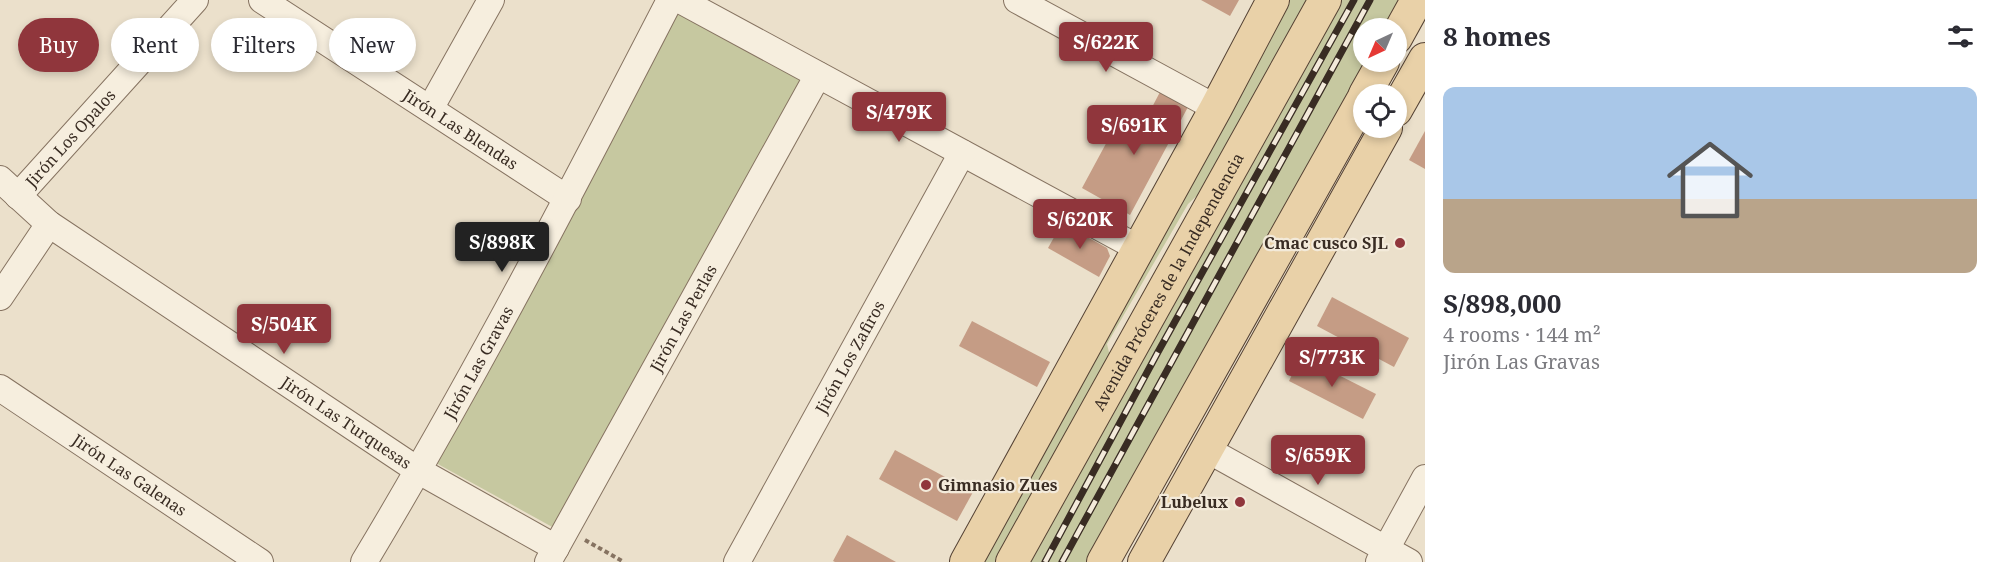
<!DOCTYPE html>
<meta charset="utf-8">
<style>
:root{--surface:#fff;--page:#f2f2f3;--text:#2b2b33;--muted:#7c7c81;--line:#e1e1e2;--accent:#90363c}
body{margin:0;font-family:"Noto Serif",serif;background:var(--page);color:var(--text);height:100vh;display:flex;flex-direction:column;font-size:22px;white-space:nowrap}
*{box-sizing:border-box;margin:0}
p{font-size:20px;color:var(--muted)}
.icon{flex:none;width:33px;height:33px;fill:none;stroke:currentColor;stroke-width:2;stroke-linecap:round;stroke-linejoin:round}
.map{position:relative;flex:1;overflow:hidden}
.panel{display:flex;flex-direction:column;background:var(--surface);width:570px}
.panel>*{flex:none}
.top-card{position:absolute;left:18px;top:18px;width:570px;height:54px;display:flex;gap:12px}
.needle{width:39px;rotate:224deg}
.buttons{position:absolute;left:1353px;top:18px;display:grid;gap:12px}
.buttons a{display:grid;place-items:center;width:54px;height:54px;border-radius:50%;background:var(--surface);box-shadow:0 3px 9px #0003;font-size:30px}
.price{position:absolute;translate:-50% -51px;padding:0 14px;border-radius:6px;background:var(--accent);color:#fff;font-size:20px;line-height:39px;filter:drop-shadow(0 2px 3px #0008)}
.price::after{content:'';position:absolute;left:50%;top:36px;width:18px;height:14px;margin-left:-9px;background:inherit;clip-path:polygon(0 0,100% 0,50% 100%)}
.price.current{background:#222;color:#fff}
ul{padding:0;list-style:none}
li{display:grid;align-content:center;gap:12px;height:318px;padding:0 18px}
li+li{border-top:2px solid var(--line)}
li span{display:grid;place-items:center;height:186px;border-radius:12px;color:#555}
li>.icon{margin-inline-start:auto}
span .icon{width:108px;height:108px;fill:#fffc;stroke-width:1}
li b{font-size:26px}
h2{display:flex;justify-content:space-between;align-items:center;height:72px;padding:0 18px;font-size:26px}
.tag{padding:0 21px;border-radius:27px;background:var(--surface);box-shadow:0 3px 9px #0003;font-size:21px;line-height:54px}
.tag.current{background:var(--accent);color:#fff}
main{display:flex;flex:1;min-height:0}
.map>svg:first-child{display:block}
.green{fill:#c6c8a0}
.building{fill:#c59c85}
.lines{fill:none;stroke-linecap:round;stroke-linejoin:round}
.minor-casing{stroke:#867361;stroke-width:28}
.major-casing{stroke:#554234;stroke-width:34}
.path{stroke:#867361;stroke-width:4;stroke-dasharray:4.5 3;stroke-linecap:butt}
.minor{stroke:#f6eede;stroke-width:26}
.major{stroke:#e9d1a8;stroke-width:32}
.rail-casing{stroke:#392c23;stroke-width:7}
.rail{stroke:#f3eada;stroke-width:4.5;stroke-dasharray:14;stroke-linecap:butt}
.poi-dot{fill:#90363c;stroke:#f3eada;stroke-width:2}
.labels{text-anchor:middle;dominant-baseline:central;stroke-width:4.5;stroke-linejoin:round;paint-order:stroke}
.street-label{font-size:16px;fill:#392c23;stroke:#f3eada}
.poi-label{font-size:16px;font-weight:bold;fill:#392c23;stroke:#f3eada;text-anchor:end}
</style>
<main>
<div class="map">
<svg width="1425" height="562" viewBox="0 0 1425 562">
<rect width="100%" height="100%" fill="#ebe0cb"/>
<!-- green -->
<g class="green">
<polygon points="1288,0 1310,0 1203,190 1188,204 1107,344 1112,365 1000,562 979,562"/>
<polygon points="1339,0 1401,0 1385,28 1364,28 1364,62 1366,62 1088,562 1024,562"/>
<polygon points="680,10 804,77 556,529 436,463"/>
</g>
<!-- building -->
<g class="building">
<polygon points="1201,0 1239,0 1230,16"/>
<polygon points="1160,92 1188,107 1130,215 1082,188 1116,125 1137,136"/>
<polygon points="1425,131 1425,169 1409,160"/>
<polygon points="1062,223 1107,248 1110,256 1099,277 1048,248"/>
<polygon points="1332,297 1409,338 1394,367 1317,326"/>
<polygon points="972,321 1050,362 1037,387 959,346"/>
<polygon points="1301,356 1376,394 1363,419 1289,381"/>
<polygon points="895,450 973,492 957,521 879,479"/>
<polygon points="847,535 896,562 835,562 833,561"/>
</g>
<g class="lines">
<!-- minor casing -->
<g class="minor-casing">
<g id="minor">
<path id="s1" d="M 262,0 L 568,199"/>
<polyline points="680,0 1138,248"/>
<polyline points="1017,0 1216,108"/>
<polyline points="430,109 491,0"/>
<path id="s2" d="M 0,179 L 49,224 L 419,471 L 556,548"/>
<path id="s3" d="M 18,196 L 195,0"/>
<polyline points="0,297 49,224"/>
<path id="s4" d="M 0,388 L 260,562"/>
<polyline points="1206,449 1409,562"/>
<path id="s5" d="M 364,562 C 474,379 572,190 670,0"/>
<path id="s6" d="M 548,562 L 818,75"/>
<path id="s7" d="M 737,562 L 962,153"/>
<polyline points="1379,562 1425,478"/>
</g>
</g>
<!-- major casing -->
<g class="major-casing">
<g id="major">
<polyline points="1396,38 1417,0"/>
<polyline points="1365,94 1383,62"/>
<polyline points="1396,110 1425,59"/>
<polyline points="966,562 1216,108 1273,0"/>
<path id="s8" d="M 1012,562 L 1325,0"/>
<polyline points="1103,562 1364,97"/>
<polyline points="1144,562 1386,128"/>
</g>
</g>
<!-- path -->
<polyline class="path" points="585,540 624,562"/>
<!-- minor -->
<use href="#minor" class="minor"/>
<!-- major -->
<use href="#major" class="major"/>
<!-- rail casing -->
<g class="rail-casing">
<g id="rail">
<polyline points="1045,562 1158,352 1354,0"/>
<polyline points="1062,562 1370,0"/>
</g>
</g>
<!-- rail -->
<use href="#rail" class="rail"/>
</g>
<!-- markers -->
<g class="poi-dot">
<circle cx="1400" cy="243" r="6"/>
<circle cx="926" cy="485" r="6"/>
<circle cx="1240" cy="502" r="6"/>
</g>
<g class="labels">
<!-- street labels -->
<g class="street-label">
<text stroke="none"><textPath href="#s1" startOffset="237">Jirón Las Blendas</textPath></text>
<text stroke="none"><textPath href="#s3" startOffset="78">Jirón Los Opalos</textPath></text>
<text stroke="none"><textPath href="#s8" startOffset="321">Avenida Próceres de la Independencia</textPath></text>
<text stroke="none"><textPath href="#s6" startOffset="279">Jirón Las Perlas</textPath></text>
<text stroke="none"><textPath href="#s7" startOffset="234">Jirón Los Zafiros</textPath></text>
<text stroke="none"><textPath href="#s5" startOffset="230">Jirón Las Gravas</textPath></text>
<text stroke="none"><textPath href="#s2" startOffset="424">Jirón Las Turquesas</textPath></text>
<text stroke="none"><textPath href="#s4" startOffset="156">Jirón Las Galenas</textPath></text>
</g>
<!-- poi labels -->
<g class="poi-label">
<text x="1388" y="243">Cmac cusco SJL</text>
<text x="938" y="485" text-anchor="start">Gimnasio Zues</text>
<text x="1228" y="502">Lubelux</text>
</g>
</g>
</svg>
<div class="buttons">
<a><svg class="needle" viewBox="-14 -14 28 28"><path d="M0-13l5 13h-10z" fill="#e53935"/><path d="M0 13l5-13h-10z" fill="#7c7c81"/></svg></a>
<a><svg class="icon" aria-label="locate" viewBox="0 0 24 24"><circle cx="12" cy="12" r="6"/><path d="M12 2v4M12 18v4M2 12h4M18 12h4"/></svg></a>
</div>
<b class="price" style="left:1106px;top:73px">S/622K</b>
<b class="price" style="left:899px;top:143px">S/479K</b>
<b class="price" style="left:1134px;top:156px">S/691K</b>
<b class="price" style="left:1080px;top:250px">S/620K</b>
<b class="price current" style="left:502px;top:273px">S/898K</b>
<b class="price" style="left:284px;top:355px">S/504K</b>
<b class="price" style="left:1332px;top:388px">S/773K</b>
<b class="price" style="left:1318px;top:486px">S/659K</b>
<div class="top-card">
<a class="tag current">Buy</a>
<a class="tag">Rent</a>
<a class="tag">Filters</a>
<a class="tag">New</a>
</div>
</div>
<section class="panel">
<h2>8 homes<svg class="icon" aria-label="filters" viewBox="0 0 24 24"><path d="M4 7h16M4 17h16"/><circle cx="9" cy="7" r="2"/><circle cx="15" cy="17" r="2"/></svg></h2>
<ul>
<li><span style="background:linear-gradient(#a9c7e8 60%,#b9a48a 0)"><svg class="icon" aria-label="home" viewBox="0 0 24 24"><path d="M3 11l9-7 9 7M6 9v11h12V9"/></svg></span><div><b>S/898,000</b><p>4 rooms · 144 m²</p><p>Jirón Las Gravas</p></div></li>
</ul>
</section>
</main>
